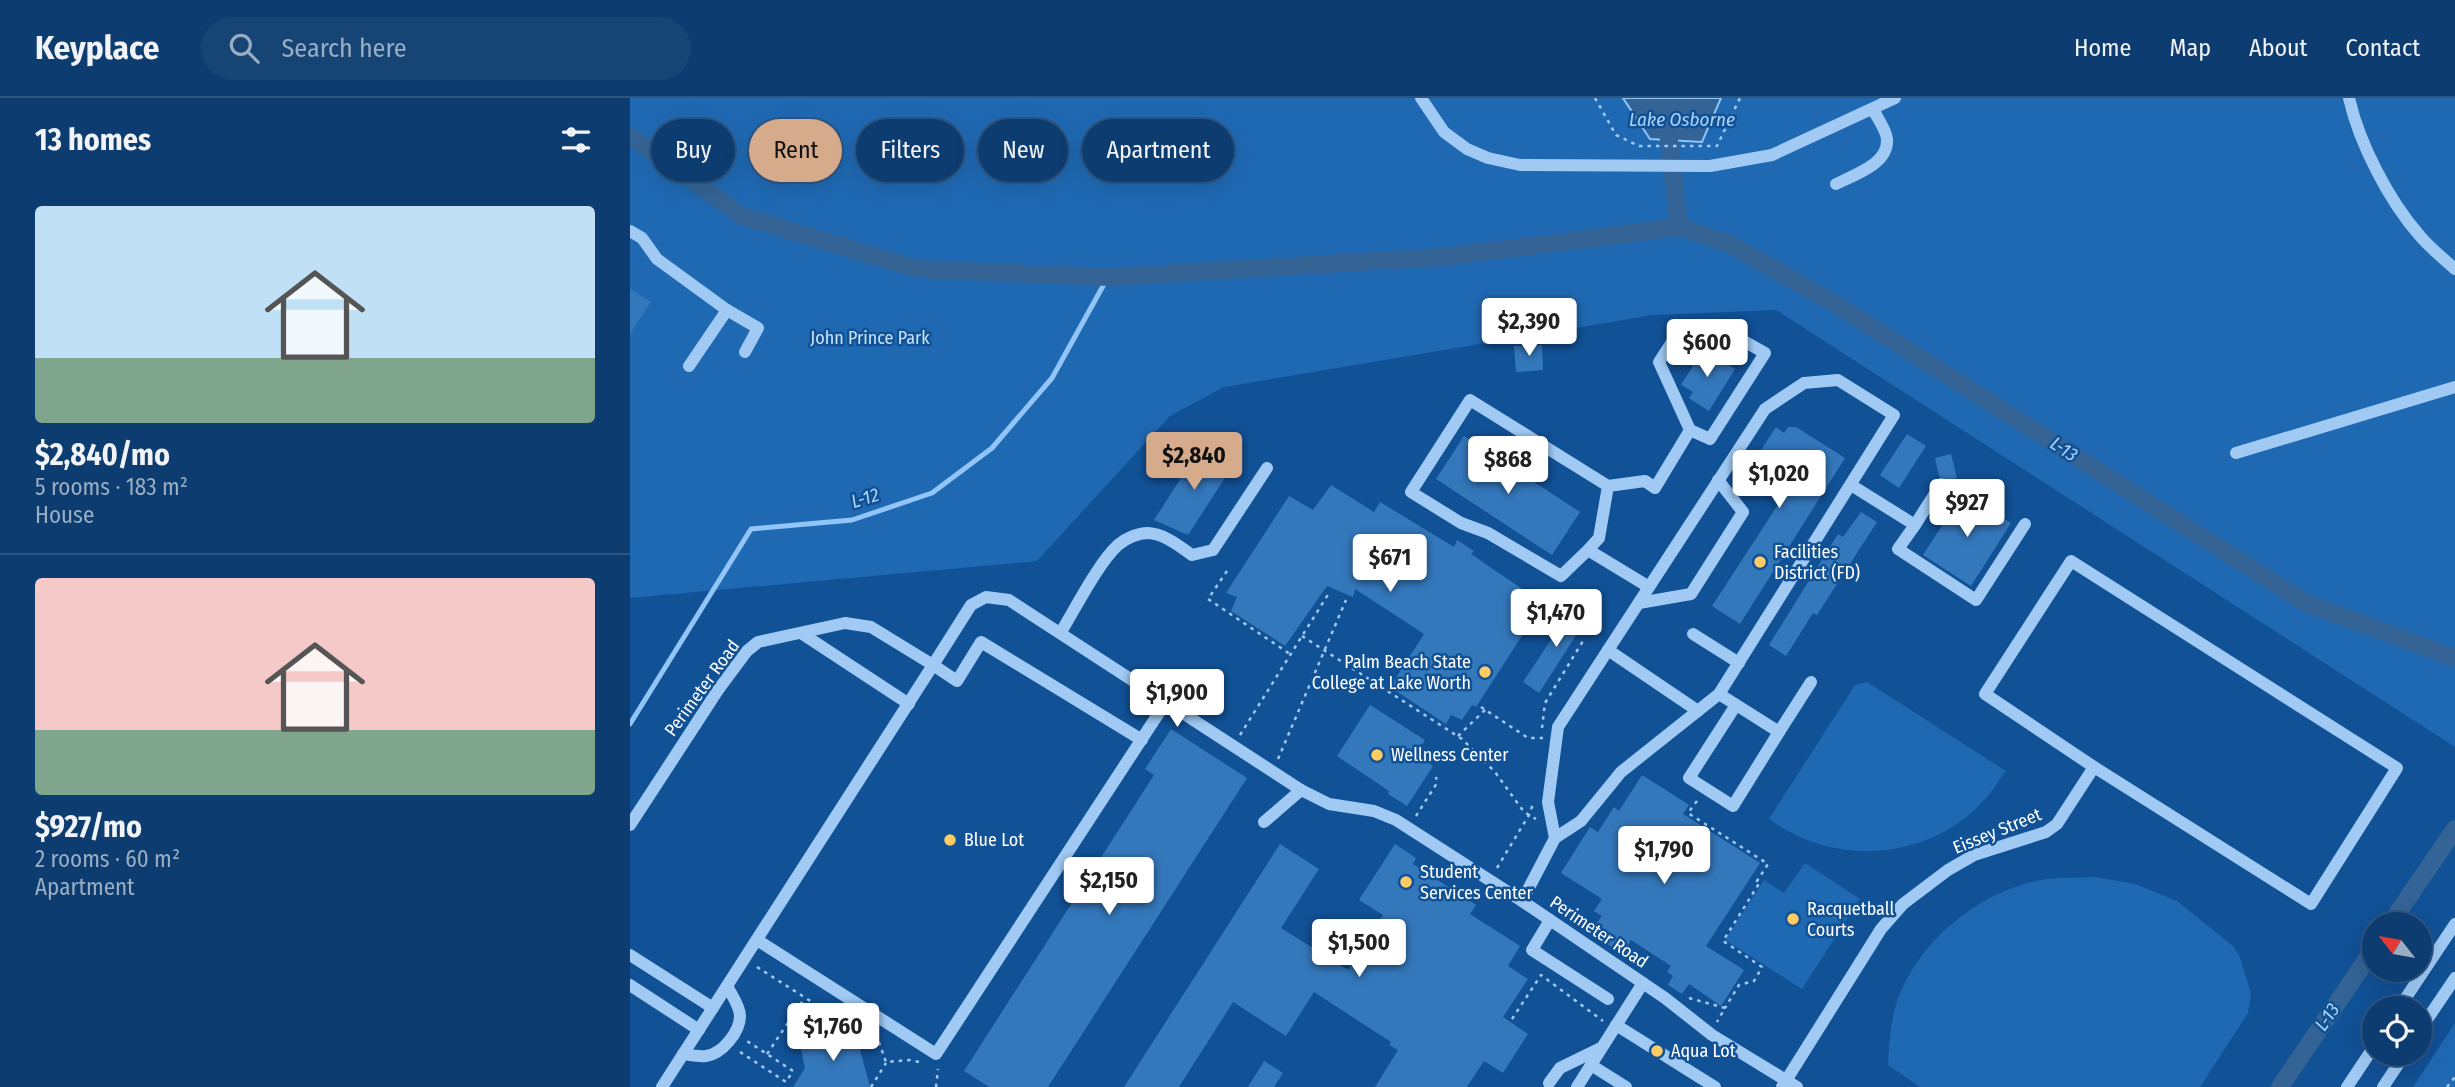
<!DOCTYPE html>
<meta charset="utf-8">
<style>
:root{--surface:#0d3d70;--page:#164475;--text:#f1f3f6;--muted:#9aaec3;--line:#2d5683;--accent:#d6ab8b}
body{margin:0;font-family:"Fira Sans Condensed",sans-serif;background:var(--page);color:var(--text);height:100vh;display:flex;flex-direction:column;font-size:26px;white-space:nowrap}
*{box-sizing:border-box;margin:0}
p{font-size:23px;color:var(--muted)}
.icon{flex:none;width:38px;height:38px;fill:none;stroke:currentColor;stroke-width:2;stroke-linecap:round;stroke-linejoin:round}
.map{position:relative;flex:1;overflow:hidden}
.side{display:flex;flex-direction:column;background:var(--surface);width:630px}
.side>*{flex:none}
.guide{position:absolute;left:21px;top:21px;width:665px;height:63px;display:flex;gap:14px}
.needle{width:46px;rotate:301deg}
.fabs{position:absolute;left:1732px;top:814px;display:grid;gap:14px}
.fabs a{display:grid;place-items:center;width:70px;height:70px;border-radius:50%;background:var(--surface);box-shadow:0 7px 28px #0002,0 0 0 2px var(--line);font-size:35px}
.price{position:absolute;translate:-50% -60px;padding:0 16px;border-radius:7px;background:#fff;color:#222;font-size:23px;line-height:46px;filter:drop-shadow(0 2px 4px #0008)}
.price::after{content:'';position:absolute;left:50%;top:42px;width:21px;height:16px;margin-left:-10px;background:inherit;clip-path:polygon(0 0,100% 0,50% 100%)}
.price.active{background:var(--accent);color:#111}
ul{padding:0;list-style:none}
li{display:grid;align-content:center;gap:14px;height:371px;padding:0 35px}
li+li{border-top:2px solid var(--line)}
li span{display:grid;place-items:center;height:217px;border-radius:7px;color:#555}
li>.icon{margin-inline-start:auto}
span .icon{width:126px;height:126px;fill:#fffc;stroke-width:1}
li b{font-size:30px}
h2{display:flex;justify-content:space-between;align-items:center;height:84px;padding:0 35px;font-size:30px}
.chip{padding:0 24px;border-radius:32px;background:var(--surface);box-shadow:0 7px 28px #0002,0 0 0 2px var(--line);font-size:24px;line-height:63px}
.chip.active{background:var(--accent);color:#111}
header{display:flex;align-items:center;gap:42px;box-sizing:border-box;height:98px;padding:0 35px;background:var(--surface);border-bottom:2px solid var(--line)}
header strong{font-size:33px}
nav{display:flex;gap:38px;margin-inline-start:auto;font-size:24px}
.search{width:490px;height:63px;background:var(--page);display:flex;align-items:center;gap:18px;box-sizing:border-box;padding:0 24px;border-radius:38px;color:var(--muted);font-size:26px}
main{display:flex;flex:1;min-height:0}
.map>svg:first-child{display:block}
.green{fill:#1f69b3}
.water{fill:#346395;stroke:#92c5f7;stroke-width:2}
.lines{fill:none;stroke-linecap:round;stroke-linejoin:round}
.stream{stroke:#92c5f7;stroke-width:5}
.canal{stroke:#346395;stroke-width:18}
.building{fill:#3478bc}
.path{stroke:#a0caf4;stroke-width:2.5;stroke-dasharray:3.5 5;stroke-linecap:butt}
.minor{stroke:#a0caf4;stroke-width:12}
.poi-dot{fill:#ffcb63;stroke:#115196;stroke-width:2.5}
.labels{text-anchor:middle;dominant-baseline:central;stroke-width:5;stroke-linejoin:round;paint-order:stroke}
.park-label{font-size:18px;fill:#c8e3fe;stroke:#115196}
.poi-label{font-size:18px;fill:#fff;stroke:#115196;text-anchor:start}
.street-label{font-size:18px;fill:#fff;stroke:#115196}
.water-label{font-size:19px;font-style:italic;fill:#add4fa;stroke:#115196}
</style>
<header>
<strong>Keyplace</strong>
<div class="search"><svg class="icon" aria-label="search" viewBox="0 0 24 24"><circle cx="10" cy="10" r="6"/><path d="M15 15l6 6"/></svg>Search here</div>
<nav><a>Home</a><a>Map</a><a>About</a><a>Contact</a></nav>
</header>
<main>
<section class="side">
<h2>13 homes<svg class="icon" aria-label="filters" viewBox="0 0 24 24"><path d="M4 7h16M4 17h16"/><circle cx="9" cy="7" r="2"/><circle cx="15" cy="17" r="2"/></svg></h2>
<ul>
<li><span style="background:linear-gradient(#bfe0f5 70%,#7fa58c 0)"><svg class="icon" aria-label="home" viewBox="0 0 24 24"><path d="M3 11l9-7 9 7M6 9v11h12V9"/></svg></span><div><b>$2,840/mo</b><p>5 rooms · 183 m²</p><p>House</p></div></li>
<li><span style="background:linear-gradient(#f6c9c9 70%,#7fa58c 0)"><svg class="icon" aria-label="home" viewBox="0 0 24 24"><path d="M3 11l9-7 9 7M6 9v11h12V9"/></svg></span><div><b>$927/mo</b><p>2 rooms · 60 m²</p><p>Apartment</p></div></li>
</ul>
</section>
<div class="map">
<svg width="1825" height="989" viewBox="0 0 1825 989">
<rect width="100%" height="100%" fill="#115196"/>
<!-- green -->
<g class="green">
<polygon points="0,0 1825,0 1825,649 1146,212 1023,217 594,289 540,318 407,463 0,500"/>
<path d="M 1237,584 L 1376,673 C 1369,682 1364,691 1357,699 C 1302,763 1205,770 1139,721 L 1225,587 Z"/>
<polygon points="1175,765 1230,801 1172,891 1095,842 1134,782 1154,795"/>
<path d="M 1466,779 L 1505,786 L 1547,803 L 1603,848 L 1609,857 L 1621,895 L 1618,915 L 1570,989 L 1290,989 L 1258,967 C 1259,943 1261,916 1271,893 C 1295,837 1356,789 1418,781 C 1433,779 1450,780 1466,779 Z"/>
<polygon points="1825,925 1825,989 1783,989"/>
</g>
<!-- water -->
<polygon class="water" points="993,0 1091,0 1072,44 1020,41"/>
<g class="lines">
<!-- stream -->
<polyline class="stream" points="0,626 121,431 222,422 302,395 362,350 422,280 478,179"/>
<!-- canal -->
<g class="canal">
<polyline points="0,38 112,118 287,171 478,179 813,159 1049,129 1100,146 1210,209 1676,505 1825,560"/>
<polyline points="1039,42 1049,129"/>
<polyline points="1760,826 1825,731"/>
<polyline points="1650,989 1745,849"/>
</g>
</g>
<!-- building -->
<g class="building">
<polygon points="0,191 21,204 0,236"/>
<polygon points="912,247 913,272 886,274 884,248"/>
<polygon points="1065,251 1083,263 1086,259 1105,271 1079,313 1059,300 1063,294 1051,287 1063,268 1057,264"/>
<polygon points="1146,329 1154,335 1158,329 1166,329 1215,360 1110,526 1082,508 1151,402 1114,378"/>
<polygon points="1277,336 1296,348 1269,390 1250,377"/>
<polygon points="834,338 950,414 922,457 806,381"/>
<polygon points="571,349 602,369 558,437 524,422"/>
<polygon points="1321,356 1327,380 1318,382 1309,378 1305,360"/>
<polygon points="701,387 744,414 750,404 824,449 827,442 844,453 841,456 913,505 846,609 842,607 832,622 821,617 816,626 760,589 794,536 725,491 723,499 697,488 655,548 601,513 607,499 596,495 659,398 683,412"/>
<polygon points="1333,395 1381,425 1341,488 1293,457"/>
<polygon points="1231,414 1247,424 1187,517 1183,515 1156,558 1139,547 1208,436 1213,439"/>
<polygon points="944,507 959,517 909,595 893,584"/>
<polygon points="740,607 795,642 786,656 803,668 777,708 758,696 759,693 707,658"/>
<polygon points="541,631 617,680 418,989 359,989 334,973 524,677 515,671"/>
<polygon points="1012,677 1059,707 1053,716 1130,765 1076,848 1114,872 1091,908 1059,886 1052,896 1038,887 1043,878 1037,874 1041,868 1001,842 998,847 987,841 982,849 969,841 974,834 965,828 972,818 964,813 972,801 931,775 960,729 968,734 984,709 989,713"/>
<polygon points="650,746 689,771 651,830 718,872 753,817 729,802 765,746 786,760 783,766 846,807 840,816 890,848 878,868 898,881 873,919 898,936 873,975 854,963 837,989 745,989 768,952 759,947 761,944 684,894 656,938 603,904 549,989 494,989"/>
<polygon points="225,933 240,989 163,989 175,970 170,947"/>
<polygon points="634,963 653,975 644,989 618,989"/>
</g>
<g class="lines">
<!-- path -->
<g class="path">
<polyline points="965,0 986,37 1009,48 1087,48 1110,0"/>
<polyline points="597,473 578,501 660,556"/>
<polyline points="672,538 832,641 865,674 894,714 906,721"/>
<polyline points="851,609 898,640 913,640"/>
<polyline points="912,630 915,605 953,543"/>
<polyline points="610,637 699,495"/>
<polyline points="828,638 855,612"/>
<polyline points="648,661 716,502"/>
<polyline points="1067,703 1058,715 1138,766 1127,783 1130,784 1093,843 1132,869 1124,883 1109,887 1095,910"/>
<polyline points="786,718 807,685 806,679"/>
<polyline points="867,770 899,717 903,706"/>
<polyline points="921,804 947,822"/>
<polyline points="127,869 207,920 220,920"/>
<polyline points="1059,900 1095,910 1087,924"/>
<polyline points="882,921 911,877 973,923"/>
<polyline points="246,936 256,964 279,962 289,964"/>
<polyline points="110,954 156,984 163,973 117,943"/>
<polyline points="137,956 174,901"/>
<polyline points="241,989 256,965"/>
<polyline points="306,989 308,971"/>
<polyline points="1817,989 1825,979"/>
</g>
<!-- minor -->
<g class="minor">
<polyline points="791,0 814,34 837,51 858,60 890,67 1080,68 1142,57 1265,0"/>
<path d="M 1719,0 C 1729,45 1759,103 1790,138 C 1800,150 1813,160 1825,171"/>
<path d="M 1206,86 C 1224,77 1259,66 1257,41 C 1256,31 1247,20 1243,11"/>
<polyline points="0,133 12,140 27,161 97,212 59,268"/>
<polyline points="97,212 128,230 115,254"/>
<polyline points="1606,355 1825,289"/>
<polyline points="1221,387 1285,427 1311,386"/>
<polyline points="978,388 1015,383 1025,390 1060,332 1029,264 1050,232 1103,237 1135,255 1080,341 1060,332"/>
<polyline points="1285,427 1268,451 1346,502 1395,426"/>
<polyline points="958,452 969,440 978,388 840,302 781,394 831,425 858,435 931,478 958,452 1019,489"/>
<polygon points="1441,463 1767,670 1681,806 1464,669 1355,596"/>
<polyline points="1009,505 1061,496 1113,414 1088,382"/>
<path d="M 431,534 C 445,511 469,464 488,447 C 496,440 508,435 518,435 C 535,436 549,448 562,457 L 583,452 L 637,370"/>
<polyline points="171,535 279,606"/>
<polyline points="1063,536 1109,565"/>
<polyline points="978,552 1135,311 1174,285 1208,282 1264,317 1089,596"/>
<polyline points="1106,607 1059,680 1103,708 1149,634"/>
<polyline points="634,724 671,692"/>
<polyline points="0,727 88,592 117,553 128,544 215,525 241,529 303,567 341,507 356,499 379,502 671,692 699,706 744,713 766,722 892,803 1035,900 1082,937 1167,989"/>
<polyline points="925,740 918,704 928,629 978,552 1068,613"/>
<polyline points="892,803 925,740 951,723 991,674 1089,596 1149,634 1181,584"/>
<polyline points="920,822 902,852 978,901"/>
<polyline points="127,842 306,956 536,604"/>
<polyline points="0,857 83,910"/>
<polyline points="0,887 69,932"/>
<polyline points="1769,910 1825,826"/>
<polyline points="986,927 1085,989"/>
<polyline points="1790,932 1825,880"/>
<path d="M 53,956 C 60,957 69,959 76,958 C 92,956 110,934 110,918 C 110,908 101,896 97,888"/>
<polyline points="961,967 996,989"/>
<polyline points="919,985 930,970 971,950"/>
<polyline points="32,989 303,567 327,583 351,544 512,642"/>
<polyline points="947,989 1013,885"/>
<polyline points="1152,989 1251,831 1273,806 1318,772 1344,757 1416,734 1427,726 1464,669"/>
<polyline points="1717,989 1745,947"/>
<polyline points="1753,989 1775,956"/>
</g>
</g>
<!-- markers -->
<g class="poi-dot">
<circle cx="1130" cy="464" r="7"/>
<circle cx="855" cy="574" r="7"/>
<circle cx="747" cy="657" r="7"/>
<circle cx="320" cy="742" r="7"/>
<circle cx="776" cy="784" r="7"/>
<circle cx="1163" cy="821" r="7"/>
<circle cx="1027" cy="953" r="7"/>
</g>
<g class="labels">
<!-- park labels -->
<g class="park-label">
<text x="240" y="240">John Prince Park</text>
</g>
<!-- poi labels -->
<g class="poi-label">
<text x="1144" y="454">Facilities<tspan x="1144" dy="21">District (FD)</tspan></text>
<text x="841" y="564" text-anchor="end">Palm Beach State<tspan x="841" dy="21">College at Lake Worth</tspan></text>
<text x="761" y="657">Wellness Center</text>
<text x="334" y="742">Blue Lot</text>
<text x="790" y="774">Student<tspan x="790" dy="21">Services Center</tspan></text>
<text x="1177" y="811">Racquetball<tspan x="1177" dy="21">Courts</tspan></text>
<text x="1041" y="953">Aqua Lot</text>
</g>
<!-- street labels -->
<g class="street-label">
<text transform="translate(72 590) rotate(-54)">Perimeter Road</text>
<text transform="translate(1367 733) rotate(-22)">Eissey Street</text>
<text transform="translate(969 834) rotate(34)">Perimeter Road</text>
</g>
<!-- water labels -->
<g class="water-label">
<text x="1052" y="21">Lake Osborne</text>
<text transform="translate(1434 351) rotate(33)">L-13</text>
<text transform="translate(235 400) rotate(-17)">L-12</text>
<text transform="translate(1697 919) rotate(-56)">L-13</text>
</g>
</g>
</svg>
<div class="fabs">
<a><svg class="needle" viewBox="-14 -14 28 28"><path d="M0-13l5 13h-10z" fill="#e53935"/><path d="M0 13l5-13h-10z" fill="#9aaec3"/></svg></a>
<a><svg class="icon" aria-label="locate" viewBox="0 0 24 24"><circle cx="12" cy="12" r="6"/><path d="M12 2v4M12 18v4M2 12h4M18 12h4"/></svg></a>
</div>
<b class="price" style="left:899px;top:260px">$2,390</b>
<b class="price" style="left:1077px;top:281px">$600</b>
<b class="price active" style="left:564px;top:394px">$2,840</b>
<b class="price" style="left:878px;top:398px">$868</b>
<b class="price" style="left:1149px;top:412px">$1,020</b>
<b class="price" style="left:1337px;top:441px">$927</b>
<b class="price" style="left:760px;top:496px">$671</b>
<b class="price" style="left:926px;top:551px">$1,470</b>
<b class="price" style="left:547px;top:631px">$1,900</b>
<b class="price" style="left:1034px;top:788px">$1,790</b>
<b class="price" style="left:479px;top:819px">$2,150</b>
<b class="price" style="left:729px;top:881px">$1,500</b>
<b class="price" style="left:203px;top:965px">$1,760</b>
<div class="guide">
<a class="chip">Buy</a>
<a class="chip active">Rent</a>
<a class="chip">Filters</a>
<a class="chip">New</a>
<a class="chip">Apartment</a>
</div>
</div>
</main>
